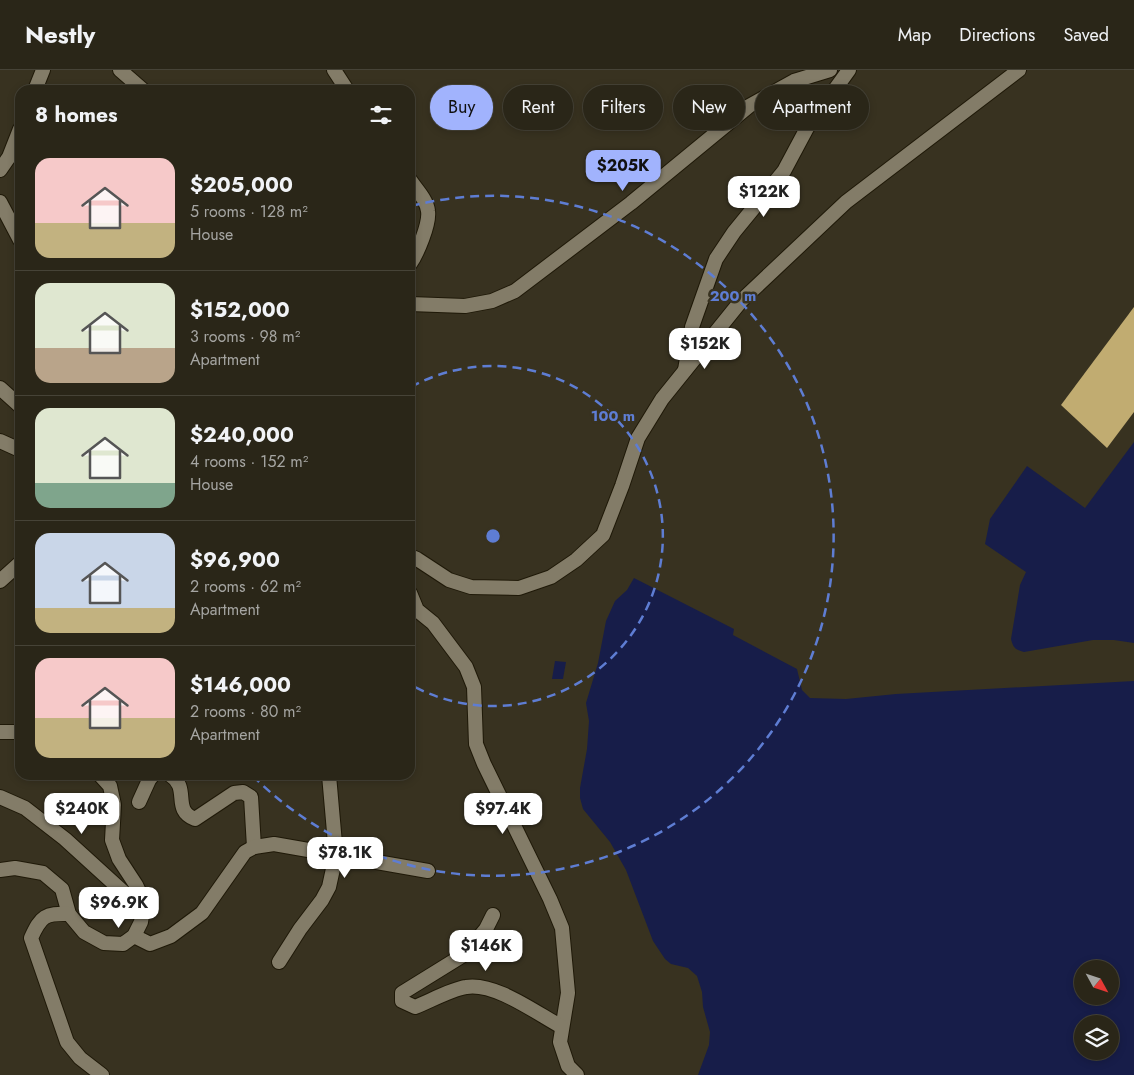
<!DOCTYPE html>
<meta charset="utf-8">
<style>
:root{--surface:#2a2618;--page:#322e21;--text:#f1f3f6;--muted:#a5a5a2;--line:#464337;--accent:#a1b3fd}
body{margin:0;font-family:Jost,sans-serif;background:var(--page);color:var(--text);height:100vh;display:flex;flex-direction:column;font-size:19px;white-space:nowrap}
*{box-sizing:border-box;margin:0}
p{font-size:16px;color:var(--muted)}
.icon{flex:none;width:28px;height:28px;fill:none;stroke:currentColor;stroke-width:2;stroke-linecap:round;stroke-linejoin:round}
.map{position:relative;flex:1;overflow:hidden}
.panel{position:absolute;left:15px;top:15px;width:400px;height:695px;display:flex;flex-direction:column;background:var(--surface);border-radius:15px;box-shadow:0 2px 8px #0003,0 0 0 1px var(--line)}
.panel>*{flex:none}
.guide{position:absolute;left:430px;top:15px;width:475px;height:45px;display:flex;gap:10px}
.needle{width:32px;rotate:130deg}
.buttons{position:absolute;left:1074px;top:890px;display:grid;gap:10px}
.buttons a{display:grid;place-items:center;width:45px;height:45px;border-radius:50%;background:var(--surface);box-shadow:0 2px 8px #0003,0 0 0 1px var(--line);font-size:25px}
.price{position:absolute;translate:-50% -42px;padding:0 11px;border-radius:10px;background:#fff;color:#222;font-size:16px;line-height:32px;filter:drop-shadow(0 1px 2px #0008)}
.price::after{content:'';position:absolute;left:50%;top:30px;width:15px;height:11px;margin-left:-8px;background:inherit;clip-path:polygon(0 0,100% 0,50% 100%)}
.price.current{background:var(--accent);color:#111}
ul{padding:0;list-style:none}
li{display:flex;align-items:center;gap:15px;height:125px;padding:0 20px}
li+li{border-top:1px solid var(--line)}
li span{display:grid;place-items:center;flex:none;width:140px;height:100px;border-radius:15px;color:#555}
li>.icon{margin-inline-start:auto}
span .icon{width:60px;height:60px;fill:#fffc;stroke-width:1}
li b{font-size:21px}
h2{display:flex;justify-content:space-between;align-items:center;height:60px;padding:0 20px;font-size:21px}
.chip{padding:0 18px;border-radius:22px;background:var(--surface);box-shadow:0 2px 8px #0003,0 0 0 1px var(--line);font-size:18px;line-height:45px}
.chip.current{background:var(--accent);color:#111}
header{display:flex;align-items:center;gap:30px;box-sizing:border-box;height:70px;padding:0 25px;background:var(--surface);border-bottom:1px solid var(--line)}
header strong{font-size:24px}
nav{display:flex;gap:28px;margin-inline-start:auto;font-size:18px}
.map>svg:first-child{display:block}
.water{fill:#171d49;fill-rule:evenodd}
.building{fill:#c1ac71}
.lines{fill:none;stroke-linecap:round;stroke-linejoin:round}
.minor-casing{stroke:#1f1908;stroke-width:16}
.minor{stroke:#837c68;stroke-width:14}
.ring{fill:none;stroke:#5e7dd3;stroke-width:2.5;stroke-dasharray:9 6}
.centre{fill:#5e7dd3;stroke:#383220;stroke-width:2.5}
.ring-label{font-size:15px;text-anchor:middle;font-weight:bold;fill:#5e7dd3;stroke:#383220;stroke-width:5;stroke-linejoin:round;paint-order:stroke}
</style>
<header>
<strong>Nestly</strong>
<nav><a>Map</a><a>Directions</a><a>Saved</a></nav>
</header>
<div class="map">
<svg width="1134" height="1005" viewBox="0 0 1134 1005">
<rect width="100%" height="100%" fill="#383220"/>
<!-- water -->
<g class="water">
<path d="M 1134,372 L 1134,573 L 1114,570 L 1093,570 L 1024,582 C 1016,580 1013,578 1011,569 L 1020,515 L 1026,502 L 985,474 L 990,449 L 1027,396 L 1085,438 Z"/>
<path d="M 634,508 L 734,559 L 733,565 L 797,599 L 802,620 L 810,628 L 846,629 L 896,624 L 1134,611 L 1134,1005 L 698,1005 L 709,975 L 710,962 L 703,937 L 702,922 L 697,906 L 688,898 L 671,894 L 665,889 L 653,871 L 626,800 L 610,772 L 583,739 L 580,728 L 580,718 L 587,679 L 589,651 L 586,633 L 598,593 L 606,551 L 615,531 L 627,520 ZM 1082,899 L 1110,899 L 1110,926 L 1082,926 ZM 1082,954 L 1110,954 L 1110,981 L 1082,981 Z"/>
<polygon points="555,591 566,592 563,609 552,609"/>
</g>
<!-- building -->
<polygon class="building" points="1134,237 1134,342 1107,378 1061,335"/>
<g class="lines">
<!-- minor casing -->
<g class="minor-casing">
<g id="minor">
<polyline points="120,0 143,20"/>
<polyline points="334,0 347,20"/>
<polyline points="35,20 43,0"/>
<polyline points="0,100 9,87 20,59"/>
<path d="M 410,110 C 416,119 427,130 428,141 C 430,154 417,184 410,194"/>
<polyline points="0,132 20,170"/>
<polyline points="410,234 465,236 492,231 515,221 631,133 749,36 794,11 830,0"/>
<polyline points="685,300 692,257 716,189 734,162 784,101 807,58 849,0"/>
<polyline points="0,318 20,336"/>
<polyline points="0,371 20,380"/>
<polyline points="410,486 417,489 449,510 471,517 519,518 551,507 576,490 603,465 622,416 638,368 662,329 741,231 846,132 1019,0"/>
<polyline points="0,511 20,493"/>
<polyline points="410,523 417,540 433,553 466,597 474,617 476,674 484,694 550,829 562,858 568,923 560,972 568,996 577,1005"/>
<polyline points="0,662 20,662"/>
<path d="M 170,705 C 191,718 171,740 195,749 L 234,723 L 243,722 L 251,727 L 254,777"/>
<polyline points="0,727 25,738 65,769 143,840"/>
<polyline points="139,732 149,710 153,705"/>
<polyline points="0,800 15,798 43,803 62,819 69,844 84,862 104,873 123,874 134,866 141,852 144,832 136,815 119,789 112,770 114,735 110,716 100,705"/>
<path d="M 69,844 C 45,843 41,846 31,868 L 67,972 L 80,988 L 102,1005"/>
<path d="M 493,845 L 486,859 L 465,884 L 402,923 L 402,931 L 415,937 C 430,931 452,919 466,917 C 495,912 536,943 562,957"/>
<polyline points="134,866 150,874 171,866 202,843 245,782 254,777 274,774 428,801"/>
<polyline points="279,892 300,859 322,830 329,817 336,785 329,705"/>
</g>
</g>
<!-- minor -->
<use href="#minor" class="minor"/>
</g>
<!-- distance rings -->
<g class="ring">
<path d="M411 317A170 170 0 1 1 411 615"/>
<path d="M411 136A340 340 0 1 1 253 706"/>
</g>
<circle cx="493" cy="466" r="8" class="centre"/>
<g class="ring-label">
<text x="733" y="231">200 m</text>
<text x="613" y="351">100 m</text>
</g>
</svg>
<div class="buttons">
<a><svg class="needle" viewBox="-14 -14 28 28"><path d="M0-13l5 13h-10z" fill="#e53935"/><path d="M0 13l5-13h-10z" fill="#a5a5a2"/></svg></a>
<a><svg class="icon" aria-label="layers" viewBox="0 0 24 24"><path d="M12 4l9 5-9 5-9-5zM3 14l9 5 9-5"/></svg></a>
</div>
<b class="price current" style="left:623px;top:122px">$205K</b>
<b class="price" style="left:764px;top:148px">$122K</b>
<b class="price" style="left:705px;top:300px">$152K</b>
<b class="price" style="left:82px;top:765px">$240K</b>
<b class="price" style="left:503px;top:765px">$97.4K</b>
<b class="price" style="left:345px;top:809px">$78.1K</b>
<b class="price" style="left:119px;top:859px">$96.9K</b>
<b class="price" style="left:486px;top:902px">$146K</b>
<div class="guide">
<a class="chip current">Buy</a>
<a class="chip">Rent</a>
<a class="chip">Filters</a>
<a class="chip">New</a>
<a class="chip">Apartment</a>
</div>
<section class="panel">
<h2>8 homes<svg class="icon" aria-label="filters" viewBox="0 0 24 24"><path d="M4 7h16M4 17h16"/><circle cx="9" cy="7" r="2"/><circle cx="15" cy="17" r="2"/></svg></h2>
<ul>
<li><span style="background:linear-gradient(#f6c9c9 65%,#c2b280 0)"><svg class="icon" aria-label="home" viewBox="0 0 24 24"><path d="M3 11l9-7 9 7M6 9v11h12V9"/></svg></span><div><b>$205,000</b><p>5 rooms · 128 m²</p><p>House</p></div></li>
<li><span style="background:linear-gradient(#dfe7d0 65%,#b9a48a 0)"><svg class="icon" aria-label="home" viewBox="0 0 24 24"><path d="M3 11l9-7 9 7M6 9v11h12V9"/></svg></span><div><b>$152,000</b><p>3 rooms · 98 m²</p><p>Apartment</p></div></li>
<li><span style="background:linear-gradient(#dfe7d0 75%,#7fa58c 0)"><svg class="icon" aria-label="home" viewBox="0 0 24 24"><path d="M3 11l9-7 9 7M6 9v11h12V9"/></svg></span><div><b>$240,000</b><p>4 rooms · 152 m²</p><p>House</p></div></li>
<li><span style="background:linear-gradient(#c9d6e8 75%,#c2b280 0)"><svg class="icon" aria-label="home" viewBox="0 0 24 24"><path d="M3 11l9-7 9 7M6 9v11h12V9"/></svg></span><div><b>$96,900</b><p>2 rooms · 62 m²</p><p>Apartment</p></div></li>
<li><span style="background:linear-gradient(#f6c9c9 60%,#c2b280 0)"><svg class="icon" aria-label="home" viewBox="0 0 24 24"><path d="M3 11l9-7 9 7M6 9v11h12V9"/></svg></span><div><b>$146,000</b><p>2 rooms · 80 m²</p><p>Apartment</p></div></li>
</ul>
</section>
</div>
